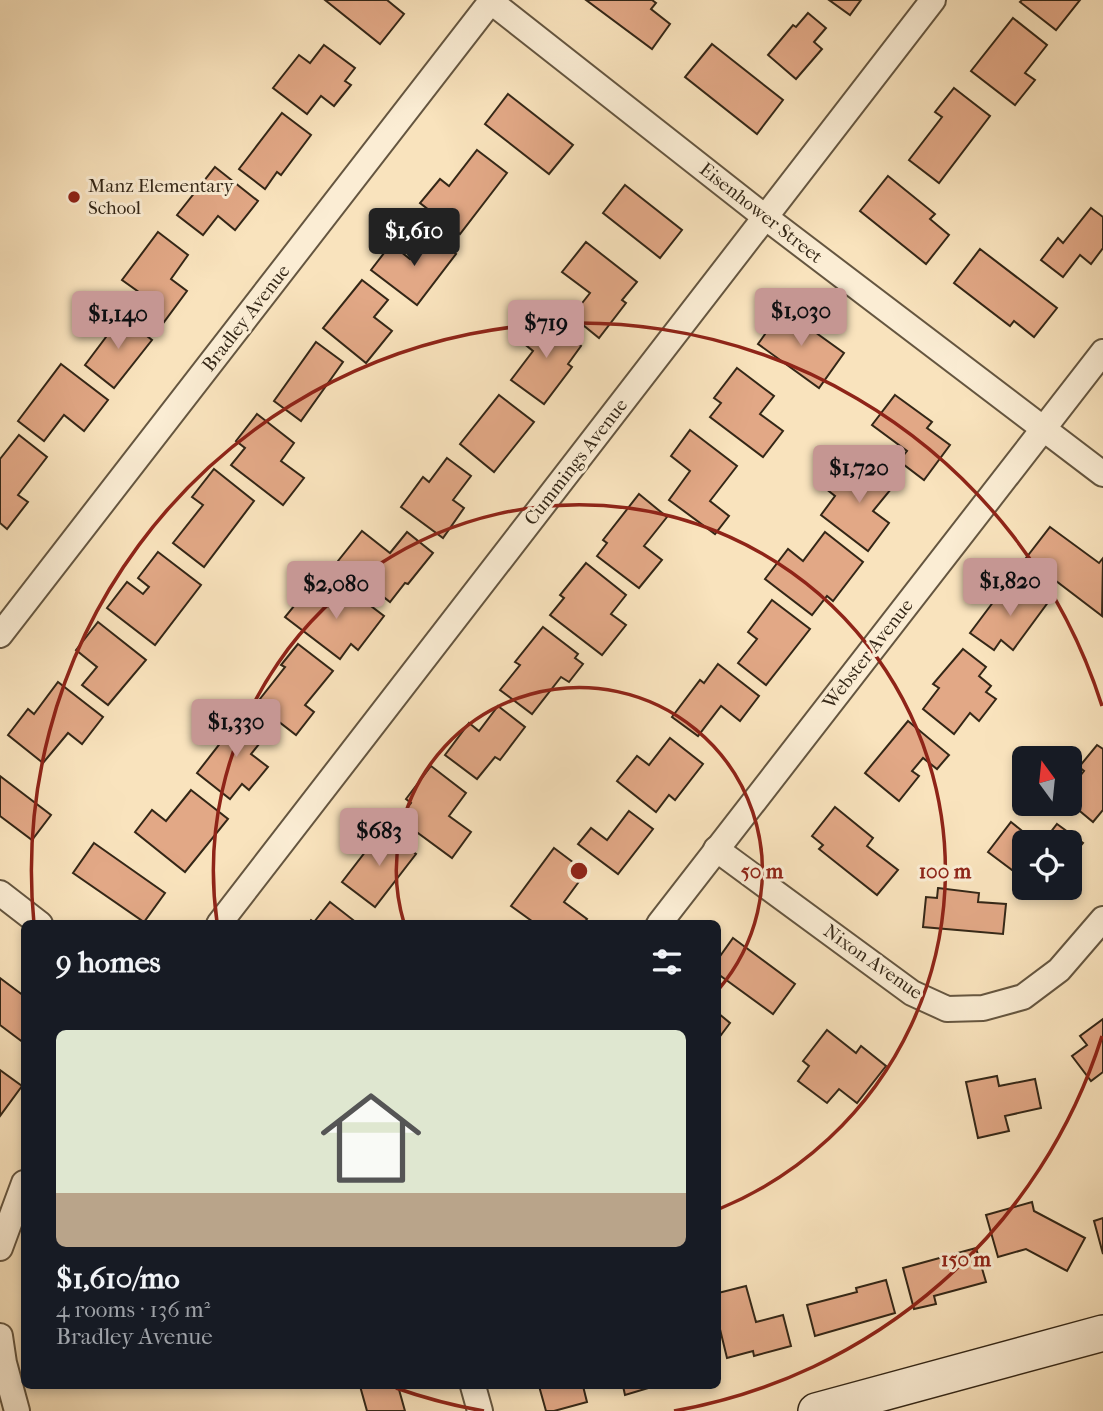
<!DOCTYPE html>
<meta charset="utf-8">
<style>
:root{--surface:#171b24;--page:#20242c;--text:#f1f3f6;--muted:#9ea1a6;--accent:#c59692}
body{margin:0;font-family:"IM FELL French Canon",serif;background:var(--page);color:var(--text);height:100vh;display:flex;flex-direction:column;font-size:26px;white-space:nowrap}
*{box-sizing:border-box;margin:0}
p{font-size:23px;color:var(--muted)}
.icon{flex:none;width:38px;height:38px;fill:none;stroke:currentColor;stroke-width:2;stroke-linecap:round;stroke-linejoin:round}
.map{position:relative;flex:1;overflow:hidden}
.panel{position:absolute;left:21px;top:920px;width:700px;height:469px;display:flex;flex-direction:column;background:var(--surface);border-radius:10px;box-shadow:0 4px 10px #0003}
.panel>*{flex:none}
.needle{width:46px;rotate:345deg}
.controls{position:absolute;left:1012px;top:746px;display:grid;gap:14px}
.controls a{display:grid;place-items:center;width:70px;height:70px;border-radius:10px;background:var(--surface);box-shadow:0 4px 10px #0003;font-size:35px}
.price{position:absolute;translate:-50% -60px;padding:0 16px;border-radius:7px;background:var(--accent);color:#111;font-size:23px;line-height:46px;filter:drop-shadow(0 2px 4px #0008)}
.price::after{content:'';position:absolute;left:50%;top:42px;width:21px;height:16px;margin-left:-10px;background:inherit;clip-path:polygon(0 0,100% 0,50% 100%)}
.price.current{background:#222;color:#fff}
ul{padding:0;list-style:none}
li{display:grid;align-content:center;gap:14px;height:371px;padding:0 35px}
li span{display:grid;place-items:center;height:217px;border-radius:10px;color:#555}
li>.icon{margin-inline-start:auto}
span .icon{width:126px;height:126px;fill:#fffc;stroke-width:1}
li b{font-size:30px}
h2{display:flex;justify-content:space-between;align-items:center;height:84px;padding:0 35px;font-size:30px}
.map>svg:first-child{display:block}
.building{fill:#e2a886;stroke:#342717;stroke-width:2}
.lines{fill:none;stroke-linecap:round;stroke-linejoin:round}
.street-casing{stroke:#655640;stroke-width:28}
.secondary-casing{stroke:#342717;stroke-width:38}
.street{stroke:#fbedd4;stroke-width:24}
.secondary{stroke:#fbedd4;stroke-width:35}
.ring{fill:none;stroke:#8f2418;stroke-width:3.5}
.poi-dot{fill:#8f2418;stroke:#fbedd4;stroke-width:2.5}
.labels{text-anchor:middle;dominant-baseline:central;stroke-width:6;stroke-linejoin:round;paint-order:stroke}
.poi-label{font-size:19px;fill:#342717;stroke:#fbedd4;text-anchor:start}
.street-label{font-size:19px;fill:#342717;stroke:#fbedd4}
.centre{fill:#8f2418;stroke:#fbedd4;stroke-width:3.5}
.ring-label{font-size:21px;text-anchor:middle;font-weight:bold;fill:#8f2418;stroke:#fbedd4;stroke-width:6;stroke-linejoin:round;paint-order:stroke}
</style>
<div class="map">
<svg width="1103" height="1411" viewBox="0 0 1103 1411">
<rect width="100%" height="100%" fill="#f9e3bd"/>
<filter id="stains"><feTurbulence type="fractalNoise" baseFrequency=".00286" numOctaves="4"/><feColorMatrix values="0 0 0 0 .2 0 0 0 0 .09 0 0 0 0 .02 0 0 0 .5 -.17"/></filter>
<radialGradient id="worn" r=".72"><stop offset=".6" stop-color="#630" stop-opacity="0"/><stop offset="1" stop-color="#630" stop-opacity=".3"/></radialGradient>
<!-- building -->
<g class="building">
<polygon points="325,0 387,0 404,14 380,44"/>
<polygon points="586,0 652,0 656,3 651,9 670,24 652,49"/>
<polygon points="829,0 861,0 850,15"/>
<polygon points="1022,0 1080,0 1056,30 1020,2"/>
<polygon points="808,13 826,28 814,42 822,49 796,79 768,55 793,25 796,27"/>
<polygon points="1013,18 1047,45 1025,73 1035,80 1015,105 971,71"/>
<polygon points="712,44 783,100 757,134 685,77"/>
<polygon points="324,45 355,68 345,81 351,85 334,106 321,96 307,114 273,88 299,55 310,63"/>
<polygon points="954,88 990,116 939,183 909,160 942,117 935,112"/>
<polygon points="508,94 573,145 549,174 485,124"/>
<polygon points="282,113 311,135 281,175 277,172 265,189 239,169"/>
<polygon points="477,150 507,173 460,234 420,203 440,179 449,186"/>
<polygon points="215,167 258,201 235,230 218,216 203,235 177,215"/>
<polygon points="888,176 935,214 930,219 949,235 926,264 860,211"/>
<polygon points="625,185 682,230 660,258 603,213"/>
<polygon points="1091,208 1103,217 1103,248 1091,264 1080,255 1063,277 1041,260 1058,238 1063,243"/>
<polygon points="158,232 188,255 171,279 187,291 164,322 138,302 143,295 122,280"/>
<polygon points="430,234 456,254 417,305 371,270 391,244 410,259"/>
<polygon points="586,242 637,282 622,300 626,303 599,338 572,316 590,293 562,272"/>
<polygon points="980,249 1057,308 1034,337 1014,321 1010,326 954,283"/>
<polygon points="362,280 388,300 374,317 392,331 366,363 323,328"/>
<polygon points="783,309 844,353 819,388 758,344"/>
<polygon points="119,314 152,340 114,388 85,365 106,337 102,334"/>
<polygon points="542,316 581,346 568,364 572,367 544,404 511,380 533,351 522,342"/>
<polygon points="316,342 343,362 301,421 274,401"/>
<polygon points="61,364 108,400 84,431 64,415 44,441 18,421"/>
<polygon points="737,368 774,396 760,414 783,431 763,457 710,417 721,403 714,398"/>
<polygon points="499,395 534,422 494,472 460,444"/>
<polygon points="895,395 932,422 927,428 950,445 924,480 899,461 907,451 872,425"/>
<polygon points="257,414 294,443 281,461 304,478 283,505 231,465 245,448 236,441"/>
<polygon points="690,430 737,466 710,501 729,516 715,534 669,500 690,471 671,456"/>
<polygon points="19,435 47,457 18,495 28,502 7,529 0,523 0,459"/>
<polygon points="447,458 471,476 453,500 464,508 443,538 401,507 423,477 429,482"/>
<polygon points="870,463 896,483 873,511 889,523 868,551 821,515 835,496 825,488 839,469 855,481"/>
<polygon points="214,469 254,501 204,567 173,543 203,505 192,497"/>
<polygon points="639,494 667,517 644,546 662,560 639,588 597,556 607,543 603,540"/>
<polygon points="1050,527 1099,563 1103,558 1102,616 1026,558"/>
<polygon points="362,531 390,553 407,532 433,553 408,584 405,583 390,602 338,561"/>
<polygon points="825,532 863,562 833,601 827,596 812,615 765,579 788,549 803,561"/>
<polygon points="158,552 201,585 155,645 107,608 127,582 143,594 149,587 138,578"/>
<polygon points="586,563 626,595 611,614 626,625 602,655 550,615 564,598 560,595"/>
<polygon points="1022,582 1049,601 1013,650 1001,640 994,650 970,633 1000,593 1009,599"/>
<polygon points="346,587 384,616 358,650 351,644 340,659 285,617 307,590 330,607"/>
<polygon points="772,600 810,629 766,685 738,663 757,639 748,632"/>
<polygon points="98,622 146,660 108,705 82,685 97,667 76,650"/>
<polygon points="543,627 578,654 575,658 583,664 569,682 561,677 532,714 500,690 520,665 515,662"/>
<polygon points="298,644 333,671 305,705 314,712 296,735 256,704 285,667 281,665"/>
<polygon points="963,649 986,667 979,676 991,686 986,692 996,699 979,721 970,713 954,734 923,709 939,688 933,684"/>
<polygon points="718,664 759,696 740,721 721,706 698,736 672,717 700,680 704,683"/>
<polygon points="58,682 103,717 82,744 68,733 43,763 8,735 28,709 34,714"/>
<polygon points="498,706 525,727 500,760 495,757 477,779 445,755 469,723 479,731"/>
<polygon points="243,714 268,733 251,754 268,767 249,790 242,784 230,799 197,773"/>
<polygon points="908,721 949,755 937,769 923,758 912,771 919,776 899,801 865,773"/>
<polygon points="670,738 703,764 675,800 669,795 656,812 617,781 637,756 649,765"/>
<polygon points="1097,745 1103,749 1103,810 1093,822 1069,802 1069,790 1084,771 1079,767"/>
<polygon points="431,766 466,793 449,816 471,832 452,858 399,819 411,803 406,799"/>
<polygon points="0,776 51,815 32,840 0,816"/>
<polygon points="191,790 228,819 185,872 135,832 152,810 166,821"/>
<polygon points="835,807 873,838 867,846 898,870 877,895 819,849 823,845 812,836"/>
<polygon points="629,811 653,829 618,874 578,844 591,828 607,840"/>
<polygon points="1011,822 1036,842 1024,842 1024,879 988,852"/>
<polygon points="1057,824 1083,843 1069,860 1069,842 1043,842"/>
<polygon points="383,829 416,854 375,907 342,882"/>
<polygon points="94,843 165,893 144,922 73,873"/>
<polygon points="554,848 586,872 564,902 587,919 583,924 536,924 511,906"/>
<polygon points="938,888 979,893 978,902 1006,904 1003,934 923,927 926,897 937,898"/>
<polygon points="330,902 357,923 356,924 308,924 311,920 314,922"/>
<polygon points="733,938 795,984 773,1014 718,974 718,959"/>
<polygon points="0,978 24,996 24,1043 0,1025"/>
<polygon points="718,1013 730,1023 718,1039"/>
<polygon points="1103,1019 1103,1072 1091,1081 1072,1056 1087,1045 1080,1036"/>
<polygon points="827,1030 856,1053 861,1046 886,1066 857,1103 839,1089 827,1103 798,1081 809,1066 803,1061"/>
<polygon points="0,1070 22,1086 0,1116"/>
<polygon points="997,1076 999,1086 1035,1079 1041,1108 1005,1116 1009,1131 978,1138 966,1082"/>
<polygon points="1032,1202 1034,1211 1085,1238 1067,1271 1026,1249 998,1257 986,1215"/>
<polygon points="1103,1218 1103,1254 1094,1221"/>
<polygon points="976,1248 986,1282 934,1296 936,1304 914,1309 903,1268"/>
<polygon points="886,1280 895,1313 815,1336 807,1305 857,1292 856,1288"/>
<polygon points="746,1286 756,1322 783,1315 791,1346 754,1356 753,1351 727,1358 718,1321 718,1293"/>
<polygon points="360,1386 398,1386 405,1411 367,1411"/>
<polygon points="539,1386 583,1386 587,1402 554,1411 546,1411"/>
<polygon points="623,1386 655,1386 625,1395"/>
</g>
<g class="lines">
<!-- street casing -->
<g class="street-casing">
<g id="street">
<polyline points="489,0 765,217 1103,474"/>
<polyline points="0,635 492,0"/>
<polyline points="716,849 912,993 947,1009 983,1008 1023,997 1059,970 1103,919"/>
<polyline points="0,893 40,924"/>
<polyline points="219,924 933,0"/>
<polyline points="659,924 1103,352"/>
<polyline points="0,1248 24,1183"/>
<polyline points="0,1336 4,1363 17,1411"/>
<polyline points="473,1386 480,1411"/>
</g>
</g>
<!-- secondary casing -->
<g class="secondary-casing">
<polyline id="secondary" points="816,1411 1103,1333"/>
</g>
<!-- street -->
<use href="#street" class="street"/>
<!-- secondary -->
<use href="#secondary" class="secondary"/>
</g>
<!-- distance rings -->
<g class="ring">
<path d="M404 923A183 183 0 1 1 718 990"/>
<path d="M217 922A366 366 0 1 1 719 1209"/>
<path d="M1102 1036A548 548 0 0 1 674 1411M484 1411A548 548 0 0 1 396 1388M34 924A548 548 0 0 1 1102 706"/>
</g>
<!-- markers -->
<circle class="poi-dot" cx="74" cy="197" r="7"/>
<g class="labels">
<!-- poi labels -->
<g class="poi-label">
<text x="88" y="186">Manz Elementary<tspan x="88" dy="22">School</tspan></text>
</g>
<!-- street labels -->
<g class="street-label">
<text transform="translate(761 213) rotate(38)">Eisenhower Street</text>
<text transform="translate(246 318) rotate(-52)">Bradley Avenue</text>
<text transform="translate(576 462) rotate(-52)">Cummings Avenue</text>
<text transform="translate(868 654) rotate(-52)">Webster Avenue</text>
<text transform="translate(873 962) rotate(35)">Nixon Avenue</text>
</g>
</g>
<circle cx="579" cy="871" r="10" class="centre"/>
<g class="ring-label">
<text x="762" y="878">50 m</text>
<text x="945" y="878">100 m</text>
<text x="966" y="1266">150 m</text>
</g>
<rect width="100%" height="100%" filter="url(#stains)"/>
<rect width="100%" height="100%" fill="url(#worn)"/>
</svg>
<div class="controls">
<a><svg class="needle" viewBox="-14 -14 28 28"><path d="M0-13l5 13h-10z" fill="#e53935"/><path d="M0 13l5-13h-10z" fill="#9ea1a6"/></svg></a>
<a><svg class="icon" aria-label="locate" viewBox="0 0 24 24"><circle cx="12" cy="12" r="6"/><path d="M12 2v4M12 18v4M2 12h4M18 12h4"/></svg></a>
</div>
<b class="price current" style="left:414px;top:268px">$1,610</b>
<b class="price" style="left:801px;top:348px">$1,030</b>
<b class="price" style="left:118px;top:351px">$1,140</b>
<b class="price" style="left:546px;top:360px">$719</b>
<b class="price" style="left:859px;top:505px">$1,720</b>
<b class="price" style="left:1010px;top:618px">$1,820</b>
<b class="price" style="left:336px;top:621px">$2,080</b>
<b class="price" style="left:236px;top:759px">$1,330</b>
<b class="price" style="left:379px;top:868px">$683</b>
<section class="panel">
<h2>9 homes<svg class="icon" aria-label="filters" viewBox="0 0 24 24"><path d="M4 7h16M4 17h16"/><circle cx="9" cy="7" r="2"/><circle cx="15" cy="17" r="2"/></svg></h2>
<ul>
<li><span style="background:linear-gradient(#dfe7d0 75%,#b9a48a 0)"><svg class="icon" aria-label="home" viewBox="0 0 24 24"><path d="M3 11l9-7 9 7M6 9v11h12V9"/></svg></span><div><b>$1,610/mo</b><p>4 rooms · 136 m²</p><p>Bradley Avenue</p></div></li>
</ul>
</section>
</div>
